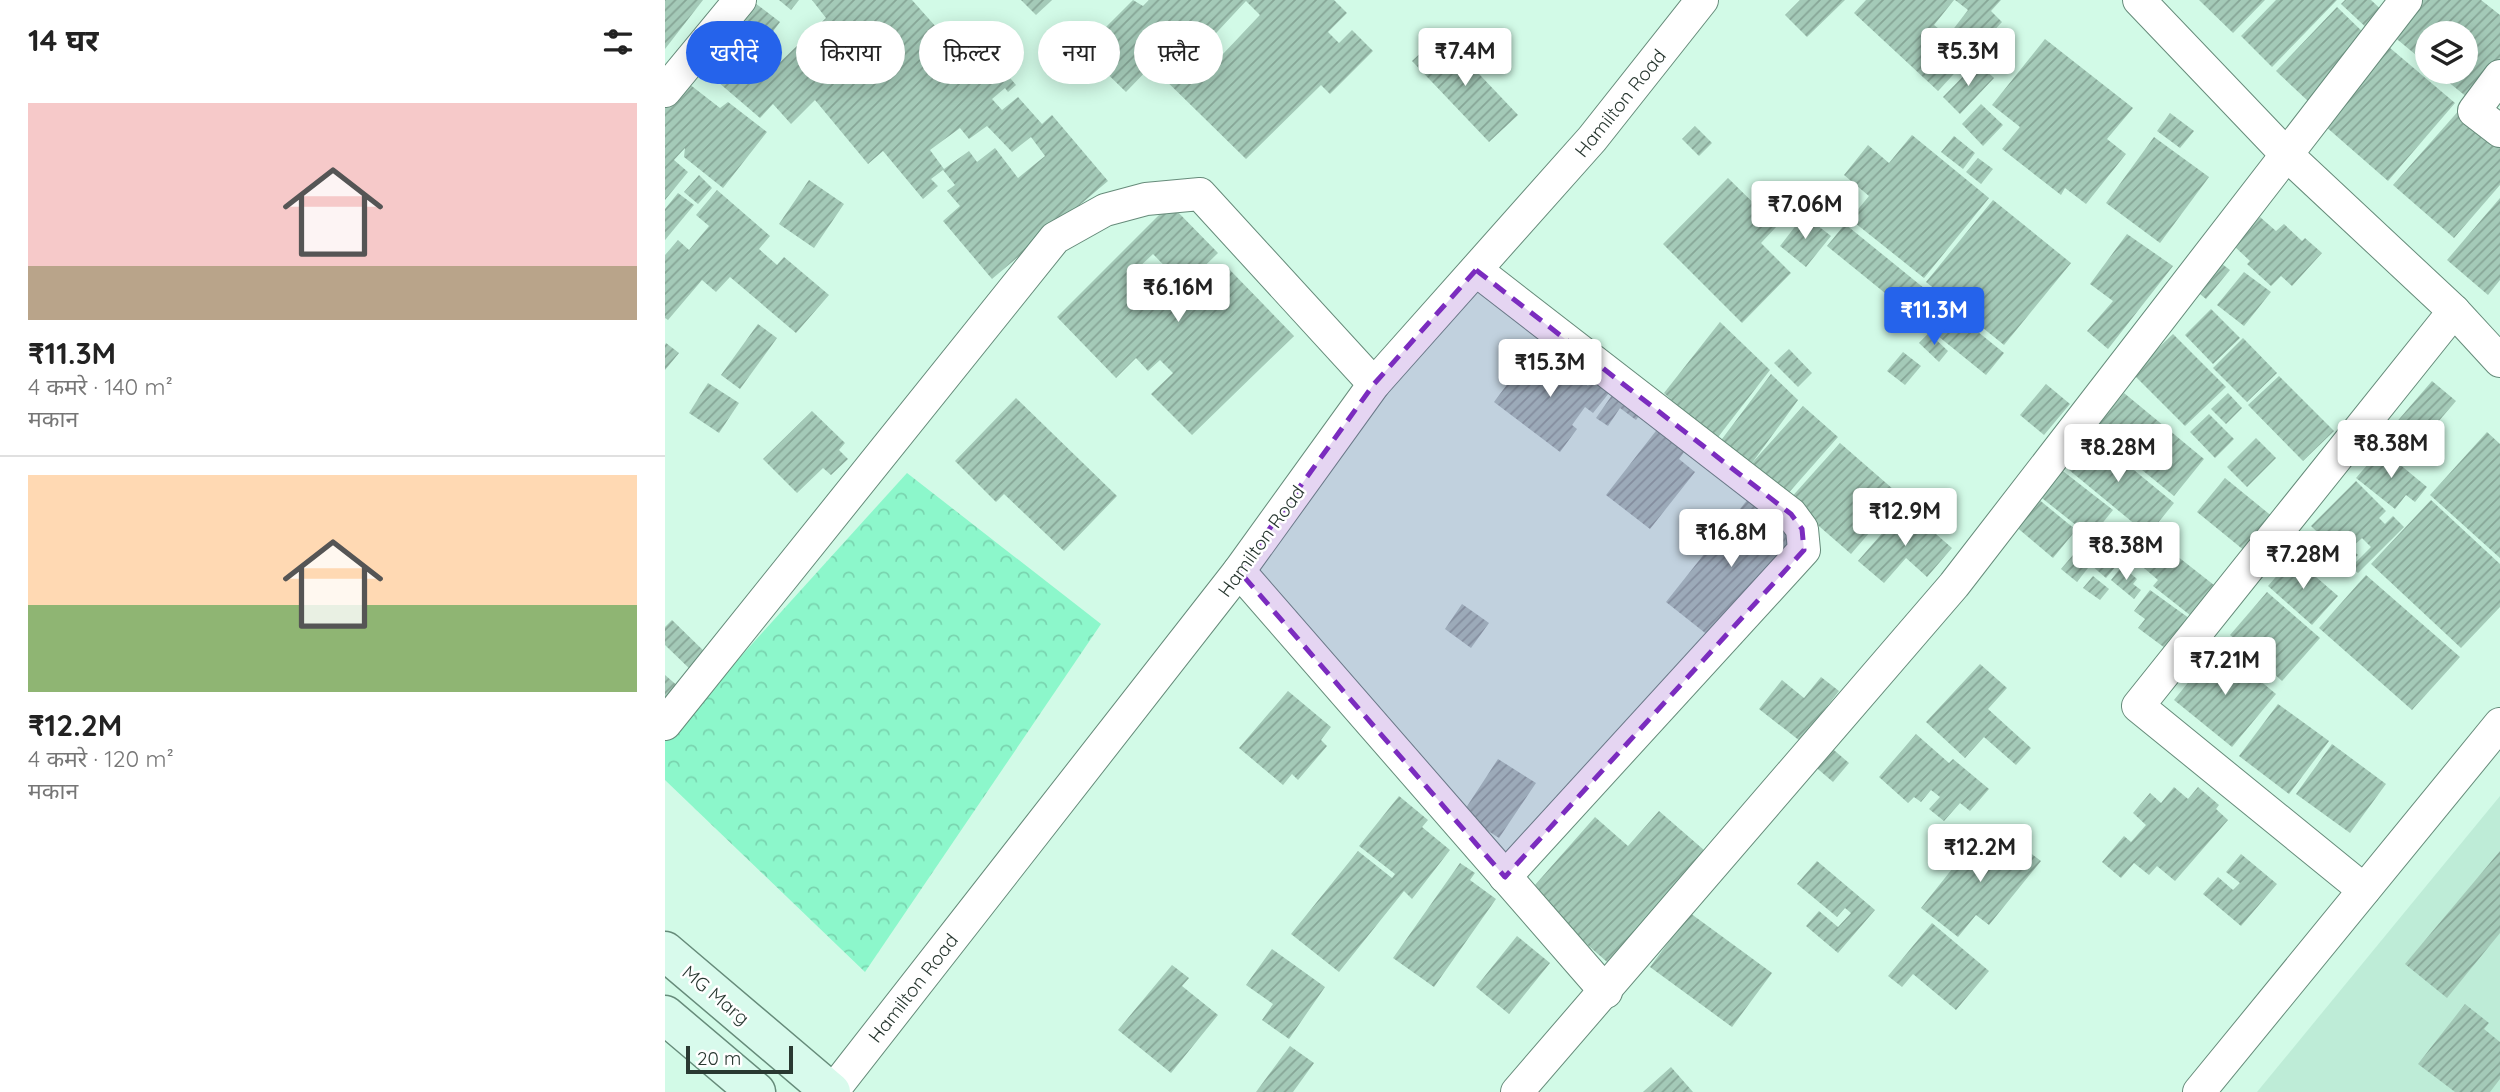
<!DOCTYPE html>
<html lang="hi">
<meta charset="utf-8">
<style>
:root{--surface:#fff;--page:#f6f6f6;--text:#222;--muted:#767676;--line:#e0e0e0;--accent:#2563eb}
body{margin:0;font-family:Quicksand,"Noto Sans Devanagari",sans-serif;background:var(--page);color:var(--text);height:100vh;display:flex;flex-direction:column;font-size:26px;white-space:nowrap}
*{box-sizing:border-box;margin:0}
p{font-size:23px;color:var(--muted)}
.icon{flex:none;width:38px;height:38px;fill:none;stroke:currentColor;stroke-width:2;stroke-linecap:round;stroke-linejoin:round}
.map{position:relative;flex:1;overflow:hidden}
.details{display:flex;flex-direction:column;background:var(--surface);width:665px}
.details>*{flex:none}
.top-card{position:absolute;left:21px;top:21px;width:665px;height:63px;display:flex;gap:14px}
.buttons{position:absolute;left:1750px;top:21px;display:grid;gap:14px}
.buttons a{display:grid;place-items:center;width:63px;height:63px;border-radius:50%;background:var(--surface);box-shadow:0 4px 18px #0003;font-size:35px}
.scale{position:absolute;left:21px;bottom:18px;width:107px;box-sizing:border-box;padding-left:7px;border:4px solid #293831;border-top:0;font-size:19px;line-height:24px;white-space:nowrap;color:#293831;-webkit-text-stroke:5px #fff;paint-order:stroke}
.price{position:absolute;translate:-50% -60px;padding:0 16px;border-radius:7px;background:#fff;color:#222;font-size:23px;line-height:46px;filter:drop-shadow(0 2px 4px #0008)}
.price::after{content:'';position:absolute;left:50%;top:42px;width:21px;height:16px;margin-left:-10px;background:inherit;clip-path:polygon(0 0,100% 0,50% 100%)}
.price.current{background:var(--accent);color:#fff}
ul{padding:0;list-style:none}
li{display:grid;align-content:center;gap:14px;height:371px;padding:0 28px}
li+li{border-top:2px solid var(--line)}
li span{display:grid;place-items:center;height:217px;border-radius:0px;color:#555}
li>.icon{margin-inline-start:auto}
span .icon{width:126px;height:126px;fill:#fffc;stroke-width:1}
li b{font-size:30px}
h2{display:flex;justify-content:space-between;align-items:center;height:84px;padding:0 28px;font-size:30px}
.chip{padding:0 24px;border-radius:32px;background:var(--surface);box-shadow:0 4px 18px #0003;font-size:24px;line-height:63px}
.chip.current{background:var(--accent);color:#fff}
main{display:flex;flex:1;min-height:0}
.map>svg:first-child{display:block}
.built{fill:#beecd7}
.forest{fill:url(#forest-crowns)}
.building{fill:url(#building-hatch);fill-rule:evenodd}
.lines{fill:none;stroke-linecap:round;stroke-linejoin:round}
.minor-casing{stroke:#668b7a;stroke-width:34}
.secondary-casing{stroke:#668b7a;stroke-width:41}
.minor{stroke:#fff;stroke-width:32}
.secondary{stroke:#d8faec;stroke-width:38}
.marked{fill:#7b2cbf;fill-opacity:0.2;stroke:#7b2cbf;stroke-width:5;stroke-dasharray:14 9;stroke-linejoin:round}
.labels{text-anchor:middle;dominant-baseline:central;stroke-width:5;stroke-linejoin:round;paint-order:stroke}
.street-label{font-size:19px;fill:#293831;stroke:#fff}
</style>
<main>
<section class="details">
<h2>14 घर<svg class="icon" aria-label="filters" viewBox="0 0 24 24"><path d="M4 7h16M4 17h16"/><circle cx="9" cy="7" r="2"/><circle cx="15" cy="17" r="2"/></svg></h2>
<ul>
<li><span style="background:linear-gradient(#f6c9c9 75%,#b9a48a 0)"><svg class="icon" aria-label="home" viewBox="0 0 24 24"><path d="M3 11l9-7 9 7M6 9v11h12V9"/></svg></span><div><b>₹11.3M</b><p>4 कमरे · 140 m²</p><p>मकान</p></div></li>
<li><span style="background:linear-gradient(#ffd9b3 60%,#8fb573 0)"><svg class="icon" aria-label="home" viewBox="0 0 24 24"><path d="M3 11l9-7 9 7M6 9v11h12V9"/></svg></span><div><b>₹12.2M</b><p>4 कमरे · 120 m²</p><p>मकान</p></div></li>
</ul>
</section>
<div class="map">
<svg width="1835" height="1092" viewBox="0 0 1835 1092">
<defs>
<pattern id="forest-crowns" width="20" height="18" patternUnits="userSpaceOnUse" patternTransform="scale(1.75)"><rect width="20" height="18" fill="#8cf7cb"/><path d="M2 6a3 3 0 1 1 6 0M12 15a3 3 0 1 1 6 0" fill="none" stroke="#79d4af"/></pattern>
<pattern id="building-hatch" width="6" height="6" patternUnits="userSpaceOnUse" patternTransform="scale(1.75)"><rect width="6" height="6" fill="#a4cab8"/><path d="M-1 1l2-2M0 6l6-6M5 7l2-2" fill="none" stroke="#86a596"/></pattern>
</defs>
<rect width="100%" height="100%" fill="#d2fae7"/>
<!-- built -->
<polygon class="built" points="1835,796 1835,1092 1592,1092"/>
<!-- forest -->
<polygon class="forest" points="242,473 436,624 200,972 0,780 0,740"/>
<!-- building -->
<g class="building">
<polygon points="0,0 38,0 0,49"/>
<path d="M 86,0 L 115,22 L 93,51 L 61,30 L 108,69 L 161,18 L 147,0 L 247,0 L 272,28 L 267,33 L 294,64 L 318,46 L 351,85 L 343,92 L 340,88 L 327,99 L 337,110 L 353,97 L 377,124 L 387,115 L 443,181 L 327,279 L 278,221 L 295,206 L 282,191 L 290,185 L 278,170 L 266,179 L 273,186 L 258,199 L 218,151 L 203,164 L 150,100 L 126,124 L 108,104 L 95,118 L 32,64 ZM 322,126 L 347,152 L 366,137 L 380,156 L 353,178 L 330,148 L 312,162 L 304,151 L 279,169 L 265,150 L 295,128 L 304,139 Z"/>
<polygon points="114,0 134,0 126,10"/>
<polygon points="356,0 387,0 371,15"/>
<path d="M 468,0 L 478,6 L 484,0 L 669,0 L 682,13 L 663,32 L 674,43 L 687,30 L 708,51 L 665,94 L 656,85 L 581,159 L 486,66 L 461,92 L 418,50 ZM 581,1 L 595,15 L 539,74 L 525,61 Z"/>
<polygon points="1135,0 1180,0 1142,37 1120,15"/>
<polygon points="1201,0 1289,0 1269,25 1283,36 1303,10 1290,0 1336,0 1326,11 1337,22 1273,91 1189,13"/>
<polygon points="1534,0 1600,0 1568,33"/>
<polygon points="1611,0 1672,0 1607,67 1576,36"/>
<polygon points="1680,0 1706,0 1722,15 1706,32 1676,4"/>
<polygon points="1748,0 1816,0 1835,15 1835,60 1803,98 1771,72 1801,72 1801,33 1762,33 1762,64 1722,31"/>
<polygon points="1672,7 1704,38 1643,101 1611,71"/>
<polygon points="776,34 853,115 824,142 747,61"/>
<polygon points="1380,39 1468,108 1442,139 1461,154 1421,204 1400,188 1396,195 1337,149 1355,127 1327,105"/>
<polygon points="1718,42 1790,103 1723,181 1652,119"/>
<polygon points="1312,62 1329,78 1295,114 1278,97"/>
<polygon points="19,80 55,108 63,102 102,132 58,188 19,157 20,148 9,160 23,172 0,200 0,104"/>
<polygon points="1316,104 1338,125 1318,146 1297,124"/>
<polygon points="1796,108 1835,142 1835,185 1789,238 1728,185"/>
<polygon points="1505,113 1529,131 1515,148 1492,131"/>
<polygon points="1030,126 1047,143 1034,156 1017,139"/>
<polygon points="1247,135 1324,198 1259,278 1185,219 1204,196 1179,175 1203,145 1224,163"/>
<polygon points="1289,136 1310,153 1298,169 1276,152"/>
<polygon points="1489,137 1544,177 1495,243 1441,203"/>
<polygon points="1313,158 1328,169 1316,184 1301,172"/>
<polygon points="34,175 47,188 33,204 19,192"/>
<polygon points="1063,178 1112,226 1096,243 1126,273 1077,323 998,244"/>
<polygon points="144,180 179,204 149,248 114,224"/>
<polygon points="52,190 105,236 94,249 112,265 119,257 164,295 131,333 65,277 51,292 37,280 3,320 0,318 0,255 13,240 24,250 44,226 31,215"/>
<polygon points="13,193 29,205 0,240 0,209"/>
<polygon points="1835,198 1835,280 1823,295 1782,260"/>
<polygon points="1328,200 1406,263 1339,345 1261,282"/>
<polygon points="505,204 553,253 519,286 488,254 471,270 477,276 462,290 482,309 502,289 522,309 564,269 629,336 527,435 486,394 508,373 495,360 483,371 471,358 451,378 392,317"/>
<polygon points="1139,215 1166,236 1141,267 1115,246"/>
<polygon points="1595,217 1611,231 1619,224 1637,241 1640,238 1657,253 1627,286 1616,276 1606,286 1582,264 1585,261 1569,246"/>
<polygon points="1180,224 1339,353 1321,375 1162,246"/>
<polygon points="1462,234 1508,266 1443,349 1422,331 1448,301 1425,284"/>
<polygon points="1553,261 1565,270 1541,299 1530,290"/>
<polygon points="1579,272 1606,292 1579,326 1552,305"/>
<polygon points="1546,309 1575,338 1548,364 1520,335"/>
<polygon points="1055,322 1105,370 1050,441 999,393"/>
<polygon points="93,324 112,338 75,389 56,375"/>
<polygon points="1264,333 1283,351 1274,362 1254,343"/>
<polygon points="1508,334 1561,387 1520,426 1467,373"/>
<polygon points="1578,338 1612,373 1582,402 1548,368"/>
<polygon points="1,343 14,353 0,370 0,345"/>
<polygon points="871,346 885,357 870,377 876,382 894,358 923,386 931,376 948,388 928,413 920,407 907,425 912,429 895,452 829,402"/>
<polygon points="1124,349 1147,373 1133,387 1109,363"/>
<polygon points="1238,352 1256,366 1240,385 1222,371"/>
<polygon points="1106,374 1133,400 1087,463 1138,406 1173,437 1120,497 1054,443"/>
<polygon points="1614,376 1669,431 1638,461 1583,405"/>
<polygon points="1767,381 1791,401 1741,459 1717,439"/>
<polygon points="43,383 74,403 54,433 24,413"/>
<polygon points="1381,384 1405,404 1379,435 1355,415"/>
<polygon points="950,391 977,412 971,420 955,408 943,426 931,418"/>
<polygon points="1459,393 1539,459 1509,496 1428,430"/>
<polygon points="1563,393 1577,408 1561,424 1546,409"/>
<polygon points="351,398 452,496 399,551 339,494 331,502 290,461"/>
<polygon points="147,411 180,443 174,450 183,459 166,475 158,468 132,493 98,459"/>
<polygon points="1544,414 1569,439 1550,458 1525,432"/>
<polygon points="994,427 1022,448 1014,459 1030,472 985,529 941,495"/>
<polygon points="1822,432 1835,444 1835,558 1765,495"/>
<polygon points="1424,433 1509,503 1483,535 1398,465"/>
<polygon points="1591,438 1611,458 1582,487 1562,467"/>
<polygon points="1175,443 1236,496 1186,554 1124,500"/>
<polygon points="1716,449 1762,487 1750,502 1741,495 1730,509 1691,478"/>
<polygon points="1394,468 1448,510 1426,537 1373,495"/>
<polygon points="1560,478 1614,522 1586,556 1532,512"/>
<polygon points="1691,481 1721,511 1714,518 1720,524 1728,516 1739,527 1693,573 1686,567 1706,547 1697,538 1686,548 1693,555 1684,563 1646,526"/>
<polygon points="1372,498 1411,530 1388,558 1349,525"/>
<polygon points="1083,499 1132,537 1049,640 1001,602"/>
<polygon points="1766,500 1835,564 1835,607 1796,648 1706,564"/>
<polygon points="1240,507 1287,548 1262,577 1241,558 1219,583 1193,561"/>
<polygon points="1498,545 1554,589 1530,619 1488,586 1493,580 1479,568"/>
<polygon points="1430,546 1452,565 1441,578 1419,559"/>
<polygon points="1408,555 1423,568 1412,582 1396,569"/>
<polygon points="1628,557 1673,596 1647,625 1603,586"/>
<polygon points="1457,566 1472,579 1468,584 1476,590 1469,599 1446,580"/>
<polygon points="1701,575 1795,657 1747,710 1654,628"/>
<polygon points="1428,576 1444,589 1435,600 1418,588"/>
<polygon points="1485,590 1528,621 1504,651 1473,628 1480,619 1469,611"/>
<polygon points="1602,592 1655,638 1617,681 1565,635"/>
<polygon points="797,604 824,623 806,648 780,629"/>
<polygon points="7,620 45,657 29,673 0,645 0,627"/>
<polygon points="1553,646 1611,694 1567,747 1509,700"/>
<polygon points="1315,664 1342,688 1323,709 1366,748 1351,765 1319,737 1300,758 1261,722"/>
<polygon points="0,675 29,700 0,713"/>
<polygon points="1156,677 1174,691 1135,741 1094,709 1117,680 1139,698"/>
<polygon points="623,691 666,727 656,740 662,746 633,780 627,774 618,785 574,748"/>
<polygon points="1613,704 1664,741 1624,794 1574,756"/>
<polygon points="1251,734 1284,763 1288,759 1324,789 1305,811 1295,803 1279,821 1264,809 1275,797 1266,790 1256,802 1249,797 1243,803 1214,777"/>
<polygon points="1667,744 1721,784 1685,833 1631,794"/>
<polygon points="1163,745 1184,763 1168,782 1147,764"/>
<polygon points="833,759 871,783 834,838 797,814"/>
<polygon points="1509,787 1523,799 1533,787 1554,805 1551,809 1563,820 1510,881 1492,866 1484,875 1469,863 1456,878 1437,862 1459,836 1466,842 1481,825 1468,813 1485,793 1496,803"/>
<polygon points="734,796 763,820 757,827 785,850 747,899 739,891 674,972 626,934 693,851 727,878 730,874 694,846"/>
<polygon points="994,811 1047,857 949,968 863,893 930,817 963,846"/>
<polygon points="1318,830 1348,854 1355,845 1376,861 1324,925 1311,915 1293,937 1256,908"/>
<polygon points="1835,851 1835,933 1782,998 1740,964"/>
<polygon points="1576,854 1612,884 1576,926 1538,894 1553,877 1568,890 1575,883 1561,872"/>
<polygon points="1152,861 1210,910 1173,953 1141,926 1154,911 1173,927 1186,913 1180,908 1172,917 1132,884"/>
<polygon points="795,863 810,873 805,880 831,899 769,987 728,958"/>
<polygon points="1025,913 1107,973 1067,1027 985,967"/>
<polygon points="1267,923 1324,971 1291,1010 1248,974 1237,987 1223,976"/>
<polygon points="852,936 885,963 844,1014 811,987"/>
<polygon points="607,949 660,987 624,1039 597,1020 608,1004 581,985"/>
<polygon points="507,965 524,978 517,986 553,1015 506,1073 453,1030"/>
<polygon points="1800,1004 1824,1023 1819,1029 1835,1042 1835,1079 1825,1092 1790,1092 1753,1064"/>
<polygon points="625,1046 649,1063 628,1092 591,1092"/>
<polygon points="1006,1067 1028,1092 978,1092"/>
</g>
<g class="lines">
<!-- minor casing -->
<g class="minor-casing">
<g id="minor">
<polyline points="1474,0 1620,153 1789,311 1835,361"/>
<polyline points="1835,76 1809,111 1835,131"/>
<polyline points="0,91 75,0"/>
<polyline points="811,270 1126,514 1137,529 1139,550 840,877"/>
<polyline points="574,571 941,992"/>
<polyline points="0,724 390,238 440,210 481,199 535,194 709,384"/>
<polyline points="1699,890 1473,706 1789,311"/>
<polyline points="167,1092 574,571 709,384 927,139 1037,0"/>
<polyline points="852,1092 1289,585 1741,0"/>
<polyline points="1534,1092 1835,724"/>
</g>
</g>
<!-- secondary casing -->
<g class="secondary-casing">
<g id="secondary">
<polyline points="0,951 166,1092"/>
<polyline points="0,1015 91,1092"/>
</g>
</g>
<!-- minor -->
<use href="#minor" class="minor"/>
<!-- secondary -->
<use href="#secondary" class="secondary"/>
</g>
<!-- marked area -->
<path class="marked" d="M 811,270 L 1126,514 L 1137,529 L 1139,550 L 840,877 L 574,571 L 709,384 Z"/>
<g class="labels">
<!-- street labels -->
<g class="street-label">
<text transform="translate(955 103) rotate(-51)">Hamilton Road</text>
<text transform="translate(596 541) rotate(-54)">Hamilton Road</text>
<text transform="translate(248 988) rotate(-52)">Hamilton Road</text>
<text transform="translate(51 995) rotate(40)">MG Marg</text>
</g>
</g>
</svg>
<div class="buttons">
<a><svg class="icon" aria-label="layers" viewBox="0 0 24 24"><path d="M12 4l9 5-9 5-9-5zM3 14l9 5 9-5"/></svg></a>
</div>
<div class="scale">20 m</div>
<b class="price" style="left:800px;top:88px">₹7.4M</b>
<b class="price" style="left:1303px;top:88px">₹5.3M</b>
<b class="price" style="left:1140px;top:241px">₹7.06M</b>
<b class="price" style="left:513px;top:324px">₹6.16M</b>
<b class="price current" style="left:1269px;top:347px">₹11.3M</b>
<b class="price" style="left:885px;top:399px">₹15.3M</b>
<b class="price" style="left:1726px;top:480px">₹8.38M</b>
<b class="price" style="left:1453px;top:484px">₹8.28M</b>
<b class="price" style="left:1240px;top:548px">₹12.9M</b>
<b class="price" style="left:1066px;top:569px">₹16.8M</b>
<b class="price" style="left:1461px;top:582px">₹8.38M</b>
<b class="price" style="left:1638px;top:591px">₹7.28M</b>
<b class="price" style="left:1560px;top:697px">₹7.21M</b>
<b class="price" style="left:1315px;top:884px">₹12.2M</b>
<div class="top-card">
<a class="chip current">खरीदें</a>
<a class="chip">किराया</a>
<a class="chip">फ़िल्टर</a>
<a class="chip">नया</a>
<a class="chip">फ़्लैट</a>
</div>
</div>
</main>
